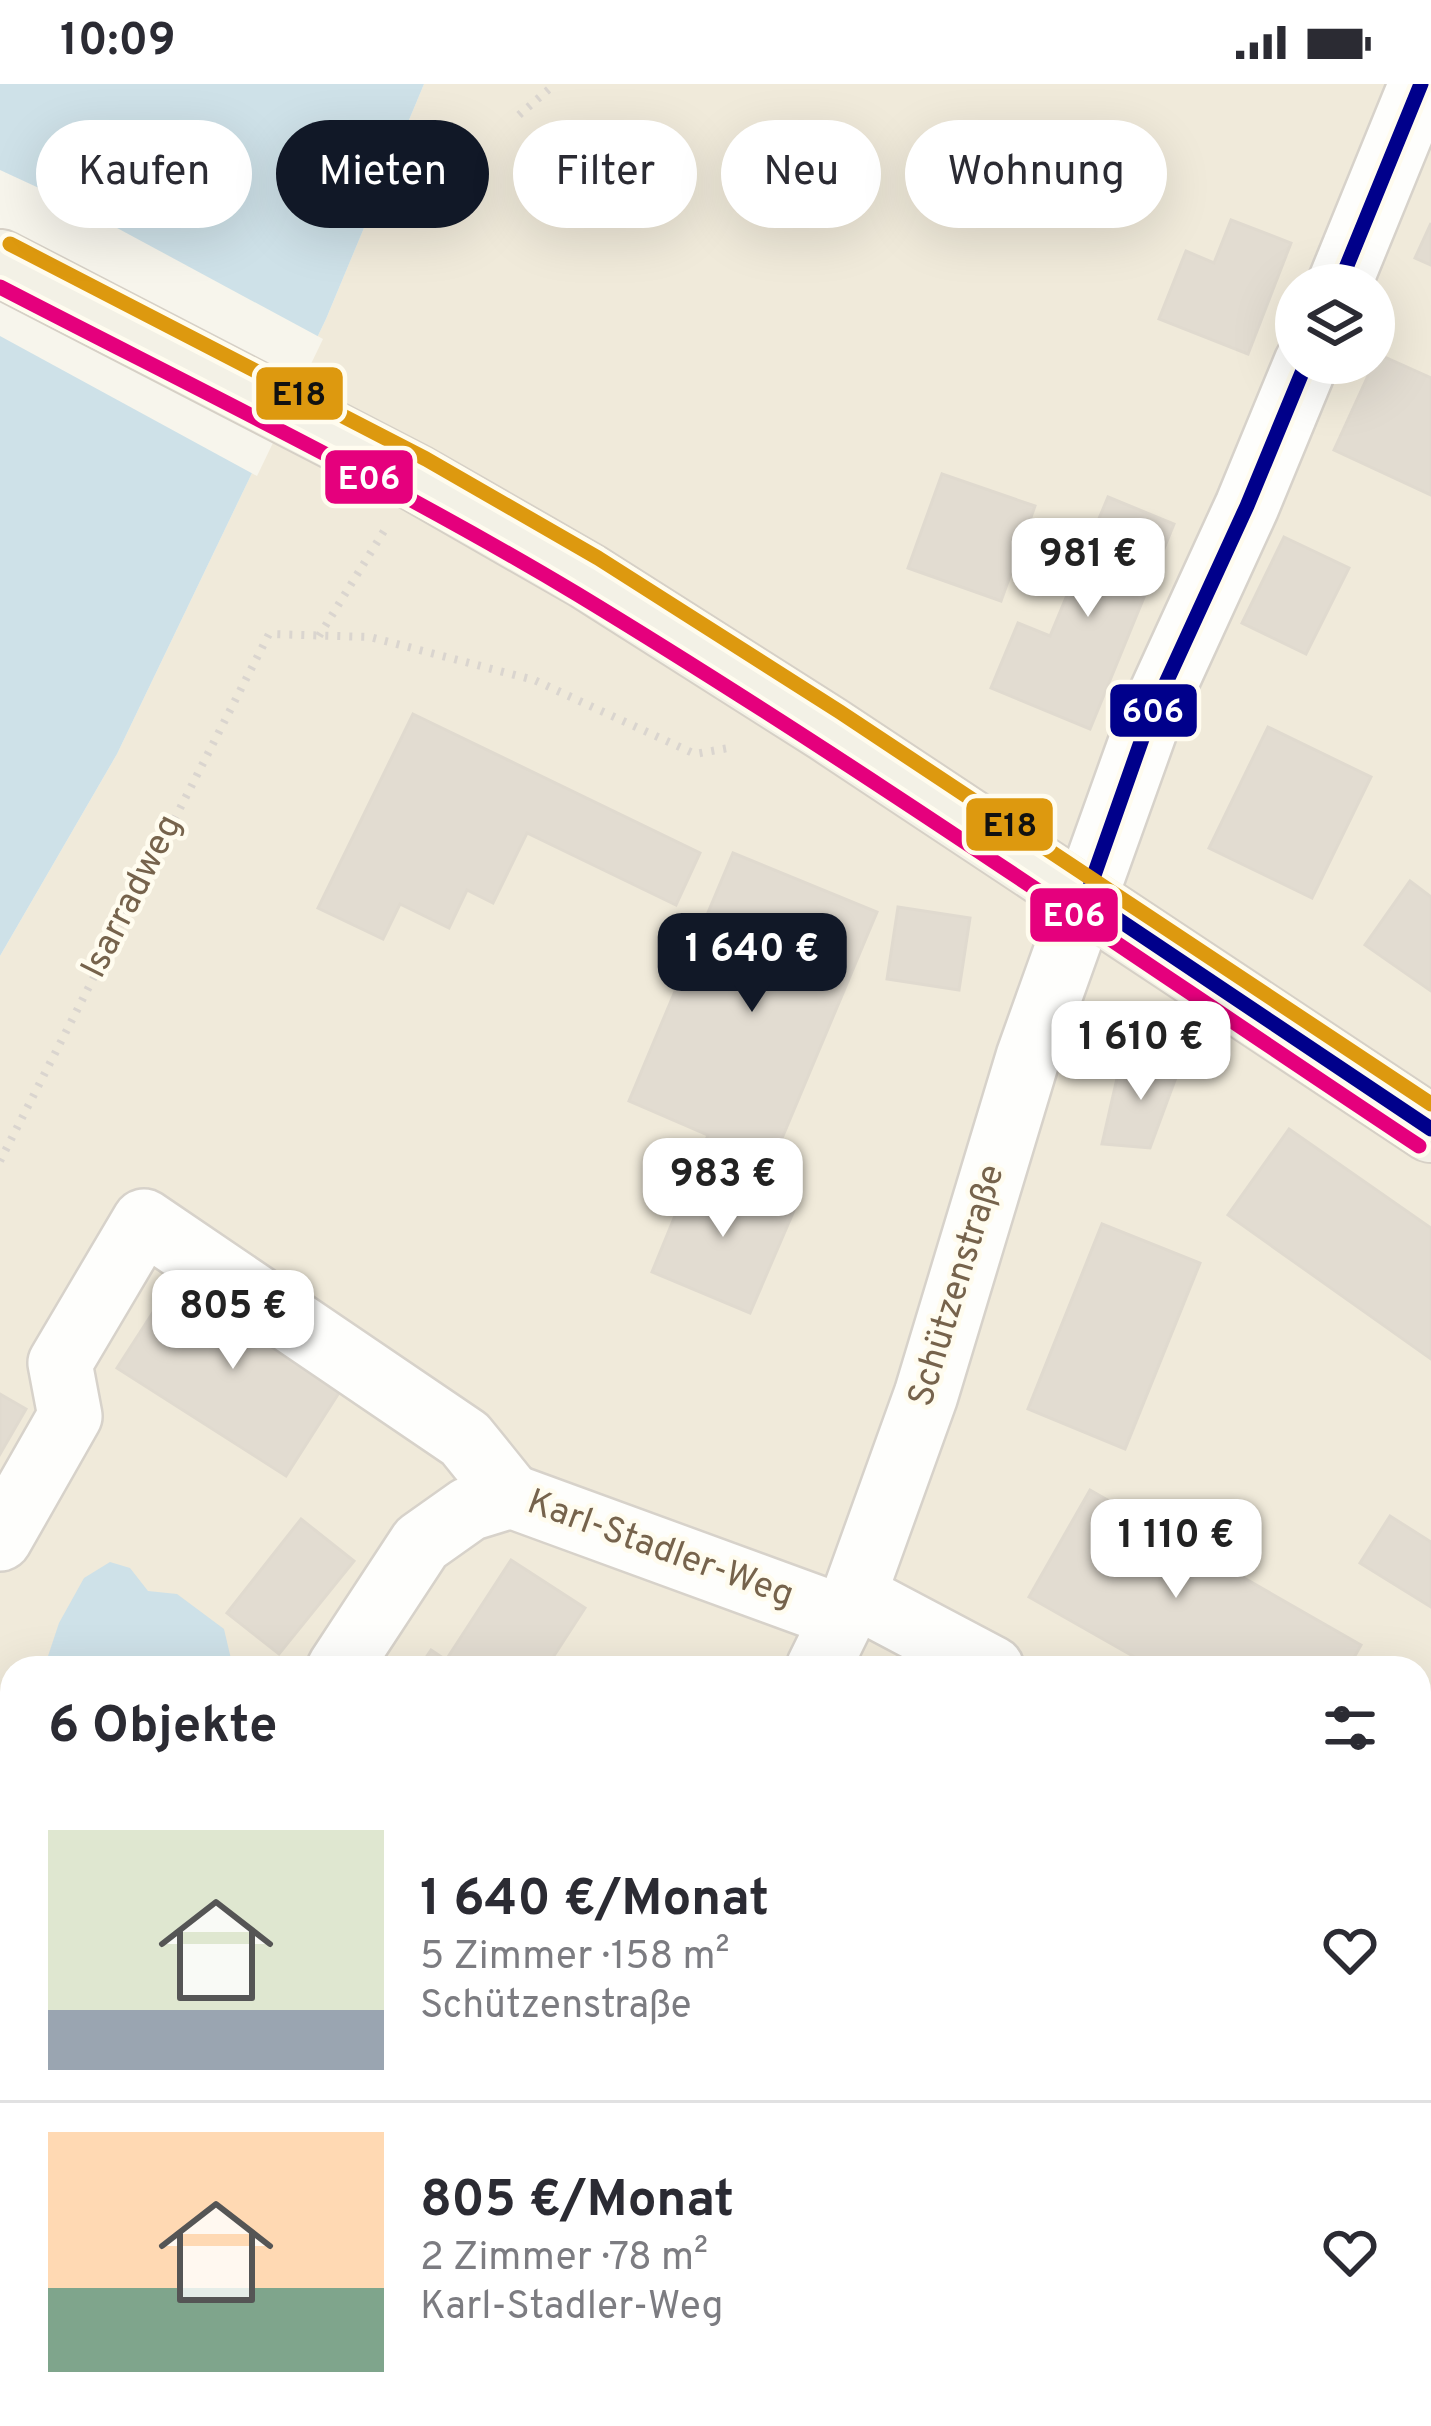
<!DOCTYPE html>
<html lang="de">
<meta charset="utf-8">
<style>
:root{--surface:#fff;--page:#f2f2f3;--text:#2b2b33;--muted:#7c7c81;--line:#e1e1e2;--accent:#111827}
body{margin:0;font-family:Overpass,sans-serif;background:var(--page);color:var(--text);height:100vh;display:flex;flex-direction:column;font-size:45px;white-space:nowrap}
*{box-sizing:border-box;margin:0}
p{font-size:39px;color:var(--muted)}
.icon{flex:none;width:66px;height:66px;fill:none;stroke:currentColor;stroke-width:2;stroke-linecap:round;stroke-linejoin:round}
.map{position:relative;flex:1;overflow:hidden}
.details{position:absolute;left:0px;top:1572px;width:1431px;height:771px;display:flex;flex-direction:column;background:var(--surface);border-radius:36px 36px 0 0;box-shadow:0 12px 48px #0002}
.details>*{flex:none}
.top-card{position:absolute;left:36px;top:36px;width:1359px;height:108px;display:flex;gap:24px}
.buttons{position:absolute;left:1275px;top:180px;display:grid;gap:24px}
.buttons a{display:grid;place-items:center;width:120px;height:120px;border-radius:50%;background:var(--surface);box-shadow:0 12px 48px #0002;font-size:60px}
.price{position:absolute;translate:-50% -102px;padding:0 27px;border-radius:24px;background:#fff;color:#222;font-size:39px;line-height:78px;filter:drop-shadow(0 3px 6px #0008)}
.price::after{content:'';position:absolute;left:50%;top:72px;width:36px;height:27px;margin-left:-18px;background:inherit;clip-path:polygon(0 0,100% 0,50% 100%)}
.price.on{background:var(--accent);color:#fff}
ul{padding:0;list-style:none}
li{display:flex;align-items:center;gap:36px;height:300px;padding:0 48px}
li+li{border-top:3px solid var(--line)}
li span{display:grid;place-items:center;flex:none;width:336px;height:240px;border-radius:0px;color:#555}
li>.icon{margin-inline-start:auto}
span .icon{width:144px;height:144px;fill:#fffc;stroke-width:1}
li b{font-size:51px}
h2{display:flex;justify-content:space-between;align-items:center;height:144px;padding:0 48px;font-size:51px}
.tag{padding:0 42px;border-radius:54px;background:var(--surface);box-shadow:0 12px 48px #0002;font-size:42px;line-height:108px}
.tag.on{background:var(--accent);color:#fff}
.status{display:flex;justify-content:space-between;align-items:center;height:84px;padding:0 60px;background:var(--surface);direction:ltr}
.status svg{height:33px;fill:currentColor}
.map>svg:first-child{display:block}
.residential{fill:#f0eada;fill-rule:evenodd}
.water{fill:#cee1e8}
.pier{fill:#f7f5ec}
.building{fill:#e2dcd1;stroke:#e0dacf;stroke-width:3}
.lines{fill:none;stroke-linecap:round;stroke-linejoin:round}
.minor-casing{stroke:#d7d2ca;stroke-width:68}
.major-casing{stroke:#d6d0c6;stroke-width:70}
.path{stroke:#dad5cf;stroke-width:8;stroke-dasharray:3 9;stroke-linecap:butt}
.minor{stroke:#fefefc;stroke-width:63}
.major{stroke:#f3f1e6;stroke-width:66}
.bus-1-casing{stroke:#fffcef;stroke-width:24}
.bus-2-casing{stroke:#fffcef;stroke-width:24}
.bus-3-casing{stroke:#fffcef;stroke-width:24}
.bus-1{stroke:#00008b;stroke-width:15}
.bus-2{stroke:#e5007d;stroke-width:15}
.bus-3{stroke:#dd990f;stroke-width:15}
.labels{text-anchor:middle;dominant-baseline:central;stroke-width:9;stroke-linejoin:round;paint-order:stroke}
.street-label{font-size:36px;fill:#76634c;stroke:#fffcef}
.line-badge{stroke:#fffcef;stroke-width:4.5}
.badge-label{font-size:33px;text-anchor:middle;font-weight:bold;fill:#fff}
.pale-badge-label{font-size:33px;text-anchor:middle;font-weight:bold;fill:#111}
</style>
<div class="status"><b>10:09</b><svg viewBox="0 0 49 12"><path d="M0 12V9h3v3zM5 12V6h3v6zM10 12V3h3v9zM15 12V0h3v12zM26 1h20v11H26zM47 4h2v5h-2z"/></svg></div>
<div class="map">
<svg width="1431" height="2342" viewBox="0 0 1431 2342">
<rect width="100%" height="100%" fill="#f7f5ec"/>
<!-- residential -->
<path class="residential" d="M 424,0 L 1431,0 L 1431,2342 L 0,2342 L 0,872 L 117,670 L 326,235 ZM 1296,201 L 1374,201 L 1374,279 L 1296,279 ZM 12,1584 L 1419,1584 L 1419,2331 L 12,2331 Z"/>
<!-- water -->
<g class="water">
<polygon points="0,0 424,0 326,235 117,670 0,872"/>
<polygon points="110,1478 130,1484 148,1507 177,1510 224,1545 231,1575 228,1584 44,1584 59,1539 84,1494"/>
<polygon points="12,1627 12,1830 0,1791 0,1650"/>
</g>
<!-- pier -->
<polygon class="pier" points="0,86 67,117 323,255 257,392 0,252"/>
<!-- building -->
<g class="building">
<polygon points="1231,136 1291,159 1248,270 1159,235 1186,167 1214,179"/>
<polygon points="1431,139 1431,181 1415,174"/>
<polygon points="1378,270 1431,294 1431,411 1334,366"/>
<polygon points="942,390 1035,422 1001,517 908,484"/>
<polygon points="1108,413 1174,440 1090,645 991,604 1018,539 1050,552"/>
<polygon points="1284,453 1349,484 1306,570 1242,539"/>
<polygon points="413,630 700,769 676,821 527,749 493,819 467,806 449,844 400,820 383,855 318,824"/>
<polygon points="1268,643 1371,693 1312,814 1209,764"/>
<polygon points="733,769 877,828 759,1109 695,1083 708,1051 629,1017"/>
<polygon points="1410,797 1431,813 1431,907 1365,861"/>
<polygon points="898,823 970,834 959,906 887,895"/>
<polygon points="1185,969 1150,1064 1102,1060 1118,990"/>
<polygon points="1289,1045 1431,1144 1431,1275 1228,1131"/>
<polygon points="695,1083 795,1124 750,1229 652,1188"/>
<polygon points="1102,1140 1200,1179 1125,1365 1028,1325"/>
<polygon points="181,1185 349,1293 286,1392 117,1284"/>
<polygon points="0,1310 26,1325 0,1370"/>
<polygon points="1090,1406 1361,1561 1348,1584 1154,1584 1029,1513"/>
<polygon points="1390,1432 1431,1458 1431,1523 1360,1479"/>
<polygon points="301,1435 354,1477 279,1570 227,1529"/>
<polygon points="511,1476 585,1524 546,1584 458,1584 446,1576"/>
<polygon points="431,1566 458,1584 419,1584"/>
<polygon points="1431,1614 1431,1729 1419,1722 1419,1635"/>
<polygon points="1419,1891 1431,1898 1431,2040 1419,2033"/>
<polygon points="12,2177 12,2331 24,2331 17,2342 0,2342 0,2197"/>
<polygon points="582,2331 687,2331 709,2342 577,2342"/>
<polygon points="825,2331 872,2331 891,2342 819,2342"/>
<polygon points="1091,2331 1181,2331 1200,2342 1085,2342"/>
<polygon points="1181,2331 1285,2331 1278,2342 1200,2342"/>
</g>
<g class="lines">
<!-- minor casing -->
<g class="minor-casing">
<g id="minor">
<polyline points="1339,201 1421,0"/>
<polyline points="0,1455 70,1332 60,1279 144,1137 465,1355 511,1412"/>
<polyline points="854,1511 992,1584"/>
<polyline points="339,1584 421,1459 469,1425 511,1412 842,1533"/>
<polyline points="818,1584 854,1511 926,1311 1028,973 1148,638 1247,422 1306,279"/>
<polyline points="1419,1816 1431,1823"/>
<polyline points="0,2065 12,2048"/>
<polyline points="463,2342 468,2331"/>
<polyline points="984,2342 990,2331"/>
<polyline points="1424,2342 1431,2329"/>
</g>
</g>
<!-- major casing -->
<g class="major-casing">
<polyline id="major" points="0,179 416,394 587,492 828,645 1431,1045"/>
</g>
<!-- path -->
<g class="path">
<polyline points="519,31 555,0"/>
<polyline points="319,552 384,447"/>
<polyline points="0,1077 269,550 370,553 534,596 695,670 734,663"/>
</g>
<!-- minor -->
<use href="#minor" class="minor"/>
<!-- major -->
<use href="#major" class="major"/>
<!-- bus-1 casing -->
<g class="bus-1-casing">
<g id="bus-1">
<polyline points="1339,201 1421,0"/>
<polyline points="1086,814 1148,638 1247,422 1306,279"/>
<polyline points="1086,814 1431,1045"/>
</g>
</g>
<!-- bus-2 casing -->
<g class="bus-2-casing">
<path id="bus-2" d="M 0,203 C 193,303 390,398 577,510 C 864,684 1140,877 1419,1062"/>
</g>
<!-- bus-3 casing -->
<g class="bus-3-casing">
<polyline id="bus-3" points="10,160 426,375 598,474 840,628 1431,1020"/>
</g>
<!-- bus-1 -->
<use href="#bus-1" class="bus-1"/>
<!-- bus-2 -->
<use href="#bus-2" class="bus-2"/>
<!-- bus-3 -->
<use href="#bus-3" class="bus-3"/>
</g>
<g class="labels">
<!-- street labels -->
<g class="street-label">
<text transform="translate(133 813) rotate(-63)">Isarradweg</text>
<text transform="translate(958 1202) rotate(-73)">Schützenstraße</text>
<text transform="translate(660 1466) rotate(20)">Karl-Stadler-Weg</text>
</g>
</g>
<g class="line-badge">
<rect x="254" y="281" width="91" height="57" rx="12" fill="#dd990f"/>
<rect x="323" y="364" width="92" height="58" rx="12" fill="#e5007d"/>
<rect x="1108" y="598" width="91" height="57" rx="12" fill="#00008b"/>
<rect x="964" y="712" width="91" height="57" rx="12" fill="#dd990f"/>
<rect x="1028" y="802" width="92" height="58" rx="12" fill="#e5007d"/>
</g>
<g class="badge-label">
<text x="369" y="405">E06</text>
<text x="1153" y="638">606</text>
<text x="1074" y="842">E06</text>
</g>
<g class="pale-badge-label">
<text x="299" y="321">E18</text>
<text x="1010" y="752">E18</text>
</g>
</svg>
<div class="buttons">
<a><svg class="icon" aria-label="layers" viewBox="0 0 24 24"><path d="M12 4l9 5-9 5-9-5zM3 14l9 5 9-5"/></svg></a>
</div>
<b class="price" style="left:1088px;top:536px">981 €</b>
<b class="price on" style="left:752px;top:931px">1 640 €</b>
<b class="price" style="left:1141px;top:1019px">1 610 €</b>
<b class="price" style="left:723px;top:1156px">983 €</b>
<b class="price" style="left:233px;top:1288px">805 €</b>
<b class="price" style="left:1176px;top:1517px">1 110 €</b>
<div class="top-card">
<a class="tag">Kaufen</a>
<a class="tag on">Mieten</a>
<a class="tag">Filter</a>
<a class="tag">Neu</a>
<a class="tag">Wohnung</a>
</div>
<section class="details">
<h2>6 Objekte<svg class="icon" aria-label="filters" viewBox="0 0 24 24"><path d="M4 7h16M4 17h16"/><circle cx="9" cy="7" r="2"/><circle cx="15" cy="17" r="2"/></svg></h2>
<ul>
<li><span style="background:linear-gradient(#dfe7d0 75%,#9aa5b1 0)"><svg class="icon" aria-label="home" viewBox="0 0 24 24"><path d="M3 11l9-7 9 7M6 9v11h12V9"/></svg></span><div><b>1 640 €/Monat</b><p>5 Zimmer · 158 m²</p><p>Schützenstraße</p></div><svg class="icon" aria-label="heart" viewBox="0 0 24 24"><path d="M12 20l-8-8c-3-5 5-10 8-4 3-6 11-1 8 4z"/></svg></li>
<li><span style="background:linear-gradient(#ffd9b3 65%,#7fa58c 0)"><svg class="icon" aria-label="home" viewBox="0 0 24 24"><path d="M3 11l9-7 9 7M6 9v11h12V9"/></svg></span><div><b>805 €/Monat</b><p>2 Zimmer · 78 m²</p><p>Karl-Stadler-Weg</p></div><svg class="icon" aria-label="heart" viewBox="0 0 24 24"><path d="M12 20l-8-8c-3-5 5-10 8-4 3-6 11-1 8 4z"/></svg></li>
</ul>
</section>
</div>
